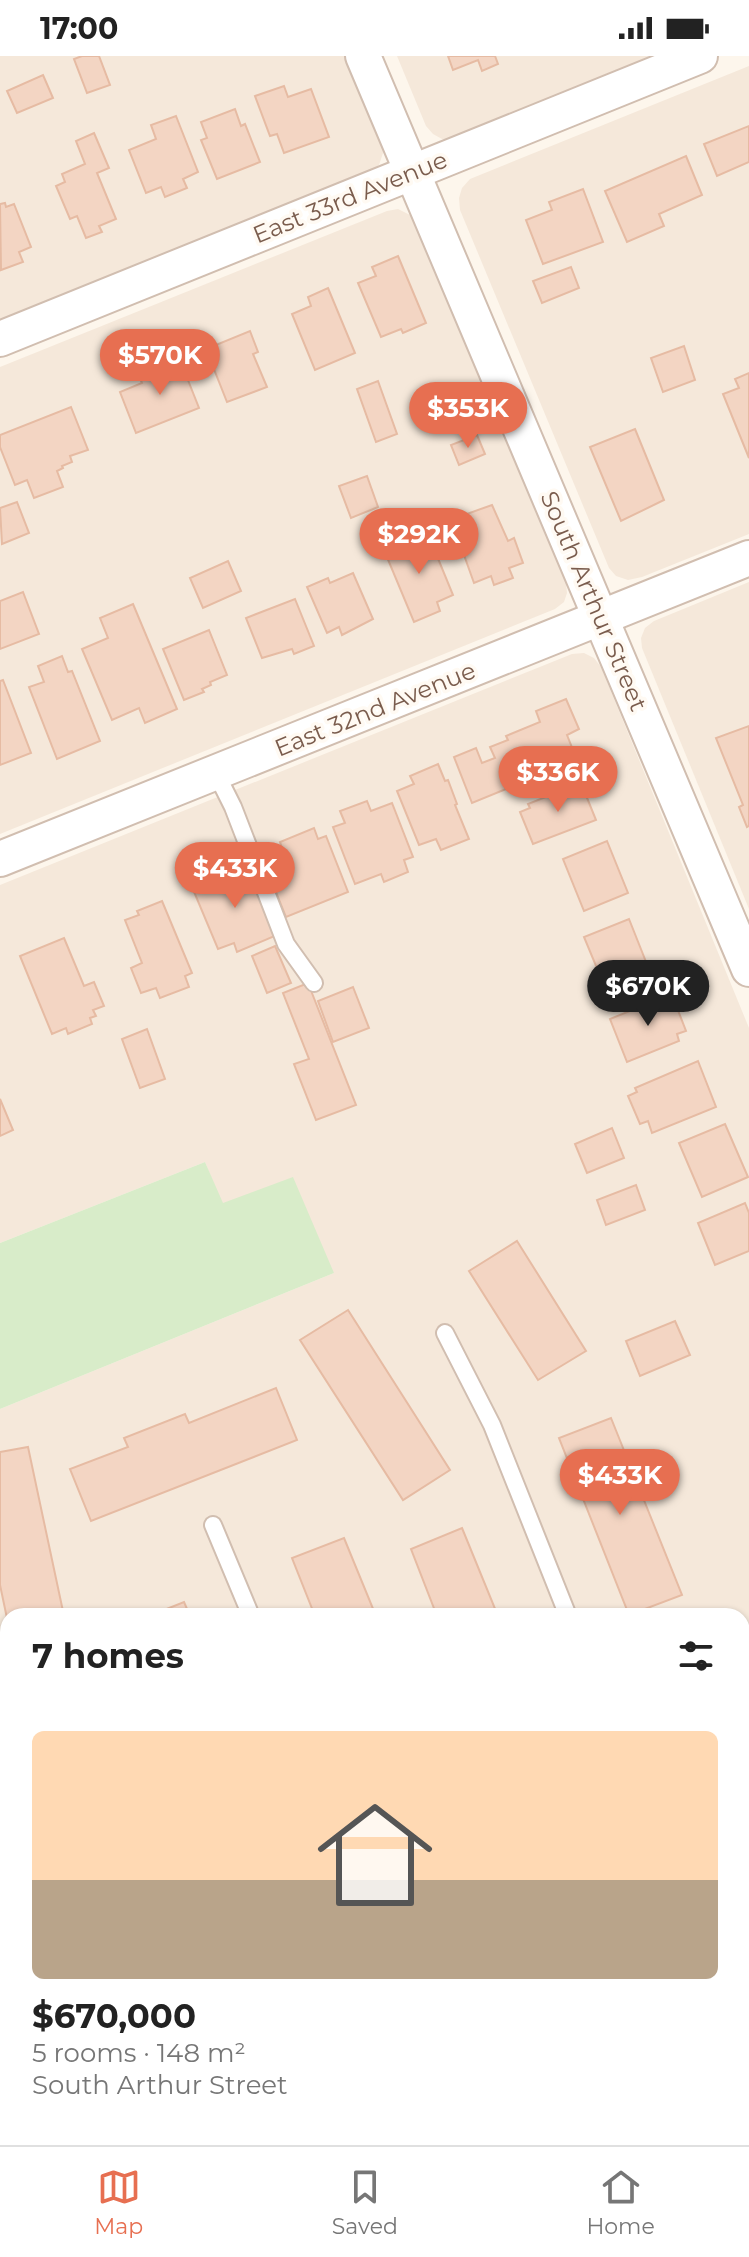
<!DOCTYPE html>
<meta charset="utf-8">
<style>
:root{--surface:#fff;--page:#f2f2f2;--text:#222;--muted:#767676;--line:#e0e0e0;--accent:#e76f51}
body{margin:0;font-family:Montserrat,sans-serif;background:var(--page);color:var(--text);height:100vh;display:flex;flex-direction:column;font-size:30px;white-space:nowrap}
*{box-sizing:border-box;margin:0}
p{font-size:26px;color:var(--muted)}
.icon{flex:none;width:44px;height:44px;fill:none;stroke:currentColor;stroke-width:2;stroke-linecap:round;stroke-linejoin:round}
.map{position:relative;flex:1;overflow:hidden}
.sheet{position:absolute;left:0px;top:1552px;width:750px;height:538px;display:flex;flex-direction:column;background:var(--surface);border-radius:24px 24px 0 0;box-shadow:0 2px 6px #0004}
.sheet>*{flex:none}
.price{position:absolute;translate:-50% -68px;padding:0 18px;border-radius:28px;background:var(--accent);color:#fff;font-size:26px;line-height:52px;filter:drop-shadow(0 2px 4px #0008)}
.price::after{content:'';position:absolute;left:50%;top:48px;width:24px;height:18px;margin-left:-12px;background:inherit;clip-path:polygon(0 0,100% 0,50% 100%)}
.price.current{background:#222;color:#fff}
ul{padding:0;list-style:none}
li{display:grid;align-content:center;gap:16px;height:424px;padding:0 32px}
li span{display:grid;place-items:center;height:248px;border-radius:12px;color:#555}
li>.icon{margin-inline-start:auto}
span .icon{width:144px;height:144px;fill:#fffc;stroke-width:1}
li b{font-size:34px}
h2{display:flex;justify-content:space-between;align-items:center;height:96px;padding:0 32px;font-size:34px}
.status{display:flex;justify-content:space-between;align-items:center;height:56px;padding:0 40px;background:var(--surface);direction:ltr}
.status svg{height:22px;fill:currentColor}
.menu{display:flex;justify-content:space-around;align-items:center;height:112px;border-top:2px solid var(--line);background:var(--surface);font-size:22px;color:var(--muted)}
.menu a{display:grid;justify-items:center;gap:4px}
.menu .current{color:var(--accent)}
.map>svg:first-child{display:block}
.residential{fill:#f5e8da}
.green{fill:#d8ecc9}
.building{fill:#f3d5c3;stroke:#e6bba3;stroke-width:2}
.lines{fill:none;stroke-linecap:round;stroke-linejoin:round}
.service-casing{stroke:#d1beb0;stroke-width:20}
.minor-casing{stroke:#d1beb0;stroke-width:38}
.service{stroke:#fff;stroke-width:16}
.minor{stroke:#fff;stroke-width:34}
.labels{text-anchor:middle;dominant-baseline:central;stroke-width:7;stroke-linejoin:round;paint-order:stroke}
.street-label{font-size:24px;fill:#7a5c4d;stroke:#fffaf3}
</style>
<div class="status"><b>17:00</b><svg viewBox="0 0 49 12"><path d="M0 12V9h3v3zM5 12V6h3v6zM10 12V3h3v9zM15 12V0h3v12zM26 1h20v11H26zM47 4h2v5h-2z"/></svg></div>
<div class="map">
<svg width="749" height="2089" viewBox="0 0 749 2089">
<rect width="100%" height="100%" fill="#fdf6ec"/>
<!-- residential -->
<g class="residential">
<polygon points="0,0 347,0 382,85 383,97 379,109 368,117 0,265"/>
<polygon points="397,0 657,0 452,83 442,83 433,78 426,70"/>
<polygon points="749,10 749,478 642,521 628,524 616,520 609,512 460,154 459,142 462,132 470,123"/>
<polygon points="398,153 410,159 417,169 566,527 567,537 564,546 555,553 0,778 0,311 387,155"/>
<polygon points="749,526 749,853 642,592 641,582 645,572 654,565"/>
<polygon points="584,597 594,602 601,611 749,972 749,1569 742,1572 742,1560 8,1560 8,1869 0,1872 0,1353 334,1217 222,1148 205,1106 0,1187 0,829 572,598"/>
<polygon points="749,1624 749,2089 0,2089 0,1930 8,1927 8,2082 742,2082 742,1627"/>
</g>
<!-- green -->
<polygon class="green" points="205,1106 223,1147 293,1121 334,1217 0,1353 0,1187"/>
<!-- building -->
<g class="building">
<polygon points="82,0 99,0 110,29 87,37 74,3"/>
<polygon points="448,0 495,0 498,8 482,15 478,4 453,14"/>
<polygon points="43,19 53,42 17,57 7,35"/>
<polygon points="284,30 288,41 311,33 329,81 284,97 277,78 270,80 255,40"/>
<polygon points="235,53 241,70 245,68 260,106 217,123 201,84 207,82 201,66"/>
<polygon points="176,60 198,116 183,123 187,132 165,141 161,131 146,137 129,94 156,83 151,69"/>
<polygon points="749,70 749,106 717,120 704,88"/>
<polygon points="94,77 109,112 97,117 116,163 99,170 102,176 86,182 77,160 70,163 56,130 65,126 62,118 85,108 76,85"/>
<polygon points="686,100 702,139 659,158 664,170 627,186 605,135"/>
<polygon points="583,133 603,186 543,208 526,164 552,154 549,146"/>
<polygon points="5,147 6,151 14,148 31,191 19,196 23,206 1,214 0,148"/>
<polygon points="398,200 426,267 403,277 401,273 381,281 358,227 376,220 372,211"/>
<polygon points="571,211 579,232 542,247 533,225"/>
<polygon points="328,232 355,297 315,314 292,258 311,250 308,241"/>
<polygon points="250,275 258,296 253,298 267,331 227,346 206,293"/>
<polygon points="684,290 695,324 663,336 651,302"/>
<polygon points="180,304 199,352 136,377 120,336 142,327 139,320"/>
<polygon points="749,317 749,402 723,338 739,332 735,323"/>
<polygon points="378,325 397,378 376,386 357,333"/>
<polygon points="71,351 88,394 70,400 72,406 62,410 63,412 57,415 63,431 34,442 27,424 15,429 0,391 0,379"/>
<polygon points="635,373 664,444 621,465 590,391"/>
<polygon points="477,379 485,398 459,409 451,389"/>
<polygon points="367,420 378,451 351,462 339,430"/>
<polygon points="17,446 29,477 2,488 0,452"/>
<polygon points="492,449 508,485 514,482 523,507 509,512 513,522 494,529 491,520 474,527 454,471 464,467 461,460"/>
<polygon points="426,477 428,484 430,483 453,539 437,546 440,555 414,566 384,494"/>
<polygon points="228,505 241,535 203,552 190,522"/>
<polygon points="353,517 373,563 342,579 339,571 327,577 307,531 328,522 330,527"/>
<polygon points="23,536 39,578 0,593 0,545"/>
<polygon points="295,543 314,590 294,598 292,593 262,602 246,562"/>
<polygon points="133,548 177,653 145,667 139,652 112,664 82,593 108,582 100,562"/>
<polygon points="209,574 227,619 210,626 211,629 202,633 204,636 184,644 163,593"/>
<polygon points="62,600 68,616 72,615 100,685 57,703 29,631 44,626 38,610"/>
<polygon points="3,624 31,697 0,709 0,625"/>
<polygon points="566,643 579,673 567,679 577,704 472,747 454,701 476,692 482,707 495,702 490,691 508,684 506,680 540,666 536,655"/>
<polygon points="749,670 749,770 747,771 739,751 743,749 716,682"/>
<polygon points="438,708 445,725 448,724 457,748 455,749 469,783 441,794 436,783 419,789 397,735 414,728 410,720"/>
<polygon points="581,727 596,764 533,788 520,756 530,752 528,748"/>
<polygon points="367,745 371,755 392,747 413,801 404,804 408,816 384,826 381,818 355,828 333,771 345,767 340,755"/>
<polygon points="314,772 318,783 326,780 348,836 286,861 264,806 284,798 280,786"/>
<polygon points="607,785 628,837 584,855 563,803"/>
<polygon points="244,809 248,821 252,819 277,879 237,896 234,887 218,893 192,831"/>
<polygon points="162,845 192,917 185,920 189,931 160,942 156,932 141,937 131,912 142,907 125,864 139,859 137,855"/>
<polygon points="629,863 650,916 606,934 584,881"/>
<polygon points="64,882 84,930 94,926 104,950 93,954 96,960 90,962 92,968 68,978 66,972 52,978 20,900"/>
<polygon points="275,890 291,927 267,937 252,900"/>
<polygon points="308,927 356,1049 316,1064 294,1008 309,1003 283,937"/>
<polygon points="353,931 369,972 333,986 318,945"/>
<polygon points="662,942 664,947 674,944 686,975 677,978 679,985 627,1006 610,963"/>
<polygon points="147,973 165,1023 140,1032 122,983"/>
<polygon points="698,1005 716,1051 652,1077 648,1065 640,1068 628,1040 637,1036 635,1032"/>
<polygon points="0,1043 13,1074 0,1080"/>
<polygon points="725,1068 748,1121 702,1141 679,1087"/>
<polygon points="612,1072 624,1102 587,1117 575,1088"/>
<polygon points="636,1129 645,1154 606,1169 597,1144"/>
<polygon points="745,1147 749,1157 749,1195 715,1209 698,1167"/>
<polygon points="517,1185 586,1295 538,1324 469,1215"/>
<polygon points="348,1254 450,1414 403,1444 300,1284"/>
<polygon points="675,1265 690,1299 640,1320 626,1285"/>
<polygon points="276,1332 297,1384 91,1465 70,1413 128,1391 124,1382 185,1358 189,1367"/>
<polygon points="611,1362 682,1539 629,1559 559,1382"/>
<polygon points="28,1391 64,1560 8,1560 8,1567 0,1529 0,1396"/>
<polygon points="462,1472 498,1560 437,1560 411,1493"/>
<polygon points="344,1482 376,1560 315,1560 292,1502"/>
<polygon points="184,1546 190,1560 149,1560"/>
<polygon points="749,1686 749,1777 742,1759 742,1688"/>
<polygon points="8,1996 8,2050 0,2053 0,1999"/>
<polygon points="387,2082 438,2082 439,2085 451,2082 454,2089 390,2089"/>
<polygon points="526,2082 532,2082 536,2089 508,2089"/>
<polygon points="567,2082 617,2082 620,2089 570,2089"/>
<polygon points="637,2082 694,2082 697,2089 639,2089"/>
</g>
<g class="lines">
<!-- service casing -->
<g class="service-casing">
<g id="service">
<polyline points="216,717 233,751 286,888 314,927"/>
<polyline points="445,1277 492,1369 568,1560"/>
<polyline points="213,1469 251,1560"/>
<polyline points="0,1712 8,1733"/>
<polyline points="127,2082 130,2089"/>
<polyline points="155,2089 172,2082"/>
</g>
</g>
<!-- minor casing -->
<g class="minor-casing">
<g id="minor">
<polyline points="363,0 749,913"/>
<polyline points="0,283 700,0"/>
<polyline points="0,803 749,502"/>
<polyline points="742,1599 749,1597"/>
<polyline points="0,1902 8,1898"/>
</g>
</g>
<!-- service -->
<use href="#service" class="service"/>
<!-- minor -->
<use href="#minor" class="minor"/>
</g>
<g class="labels">
<!-- street labels -->
<g class="street-label">
<text transform="translate(350 141) rotate(-22)">East 33rd Avenue</text>
<text transform="translate(594 545) rotate(67)">South Arthur Street</text>
<text transform="translate(375 653) rotate(-22)">East 32nd Avenue</text>
</g>
</g>
</svg>
<b class="price" style="left:160px;top:341px">$570K</b>
<b class="price" style="left:468px;top:394px">$353K</b>
<b class="price" style="left:419px;top:520px">$292K</b>
<b class="price" style="left:558px;top:758px">$336K</b>
<b class="price" style="left:235px;top:854px">$433K</b>
<b class="price current" style="left:648px;top:972px">$670K</b>
<b class="price" style="left:620px;top:1461px">$433K</b>
<section class="sheet">
<h2>7 homes<svg class="icon" aria-label="filters" viewBox="0 0 24 24"><path d="M4 7h16M4 17h16"/><circle cx="9" cy="7" r="2"/><circle cx="15" cy="17" r="2"/></svg></h2>
<ul>
<li><span style="background:linear-gradient(#ffd9b3 60%,#b9a48a 0)"><svg class="icon" aria-label="home" viewBox="0 0 24 24"><path d="M3 11l9-7 9 7M6 9v11h12V9"/></svg></span><div><b>$670,000</b><p>5 rooms · 148 m²</p><p>South Arthur Street</p></div></li>
</ul>
</section>
</div>
<nav class="menu">
<a class="current"><svg class="icon" aria-label="map" viewBox="0 0 24 24"><path d="M3 6l6-2 6 2 6-2v14l-6 2-6-2-6 2zM9 4v14M15 6v14"/></svg>Map</a>
<a><svg class="icon" aria-label="saved" viewBox="0 0 24 24"><path d="M7 4h10v16l-5-4-5 4z"/></svg>Saved</a>
<a><svg class="icon" aria-label="home" viewBox="0 0 24 24"><path d="M3 11l9-7 9 7M6 9v11h12V9"/></svg>Home</a>
</nav>
